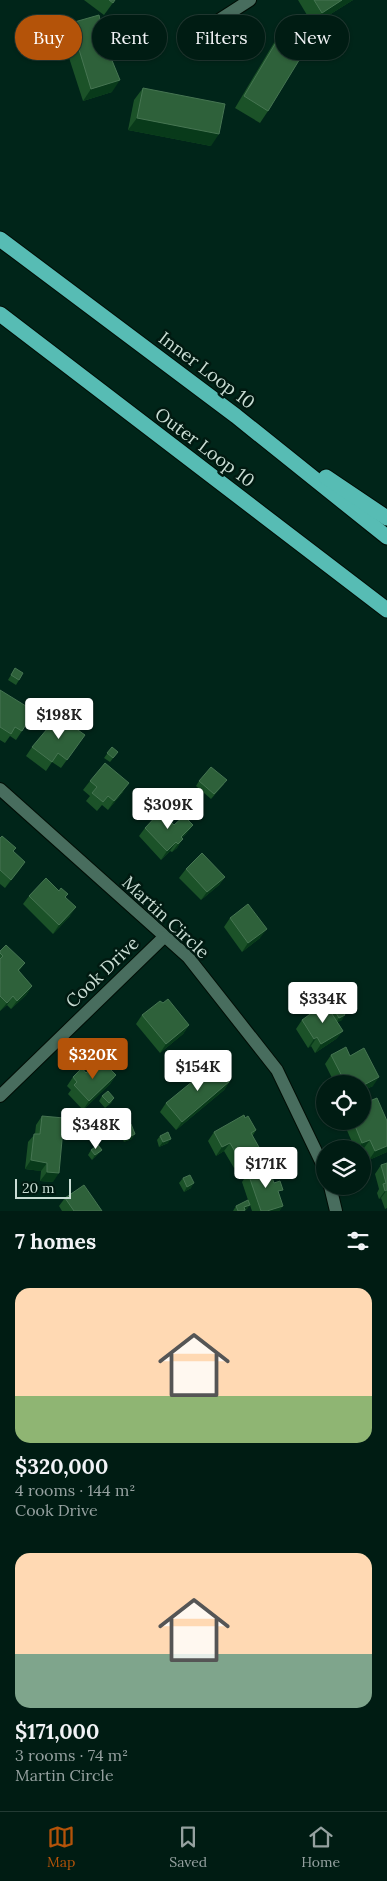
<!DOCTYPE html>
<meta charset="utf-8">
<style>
:root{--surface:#001c13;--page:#0e2921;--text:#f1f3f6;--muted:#95a1a0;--line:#223a33;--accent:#b45309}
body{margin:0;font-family:Lora,serif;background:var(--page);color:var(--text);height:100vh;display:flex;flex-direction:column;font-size:19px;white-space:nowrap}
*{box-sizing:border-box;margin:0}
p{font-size:16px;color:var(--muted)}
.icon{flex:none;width:28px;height:28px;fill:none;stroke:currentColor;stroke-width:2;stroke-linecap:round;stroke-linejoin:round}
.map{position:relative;height:1211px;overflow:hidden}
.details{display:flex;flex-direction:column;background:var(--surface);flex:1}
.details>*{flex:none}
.guide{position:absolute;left:15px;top:15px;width:358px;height:45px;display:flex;gap:10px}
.tools{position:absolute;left:316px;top:1075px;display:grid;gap:10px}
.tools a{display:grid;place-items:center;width:55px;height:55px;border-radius:50%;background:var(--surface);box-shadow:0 1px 4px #0004,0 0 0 1px var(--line);font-size:25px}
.scale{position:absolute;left:15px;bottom:12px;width:56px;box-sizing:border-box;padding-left:5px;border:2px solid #c9ddd4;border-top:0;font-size:14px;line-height:18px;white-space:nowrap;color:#c9ddd4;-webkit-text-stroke:4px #001a11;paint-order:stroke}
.price{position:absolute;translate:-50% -42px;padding:0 11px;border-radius:5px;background:#fff;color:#222;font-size:16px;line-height:32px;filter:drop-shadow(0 1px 2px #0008)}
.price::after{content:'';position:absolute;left:50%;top:30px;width:15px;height:11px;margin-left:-8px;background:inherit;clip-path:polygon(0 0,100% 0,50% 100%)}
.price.selected{background:var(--accent);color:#fff}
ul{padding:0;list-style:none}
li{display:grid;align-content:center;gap:10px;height:265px;padding:0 15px}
li span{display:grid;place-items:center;height:155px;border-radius:15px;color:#555}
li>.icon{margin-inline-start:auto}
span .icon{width:90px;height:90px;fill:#fffc;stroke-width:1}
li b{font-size:21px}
h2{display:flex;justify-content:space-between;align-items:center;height:60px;padding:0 15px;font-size:21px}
.tag{padding:0 18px;border-radius:22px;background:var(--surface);box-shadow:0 1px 4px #0004,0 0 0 1px var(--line);font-size:18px;line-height:45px}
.tag.selected{background:var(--accent);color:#fff}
.menu{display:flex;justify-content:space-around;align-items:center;height:70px;border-top:1px solid var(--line);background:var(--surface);font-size:14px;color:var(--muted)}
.menu a{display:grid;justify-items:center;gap:2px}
.menu .selected{color:var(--accent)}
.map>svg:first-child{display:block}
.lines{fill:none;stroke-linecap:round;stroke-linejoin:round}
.minor-casing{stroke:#000d05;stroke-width:14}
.motorway-casing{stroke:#000d05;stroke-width:17}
.minor{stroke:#486d5e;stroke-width:12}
.motorway{stroke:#57bcb4;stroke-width:15}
.wall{fill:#1b5228}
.shaded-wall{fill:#083a1a}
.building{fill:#2e613a;stroke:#467552}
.labels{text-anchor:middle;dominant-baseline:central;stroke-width:5;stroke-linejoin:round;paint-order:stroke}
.street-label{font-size:18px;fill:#c9ddd4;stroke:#001a11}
</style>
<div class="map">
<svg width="387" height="1211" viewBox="0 0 387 1211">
<rect width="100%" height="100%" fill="#002519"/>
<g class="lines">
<!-- minor casing -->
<g class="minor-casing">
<g id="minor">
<polyline points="191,38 250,0"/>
<polyline points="0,789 188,957 277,1070 325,1170"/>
<polyline points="0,1096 164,937"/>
<polyline points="330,1186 336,1211"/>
</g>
</g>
<!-- motorway casing -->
<g class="motorway-casing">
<g id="motorway">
<polyline points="0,239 236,416 387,537"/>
<polyline points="0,314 387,610"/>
<polyline points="326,477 387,518"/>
</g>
</g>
<!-- minor -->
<use href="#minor" class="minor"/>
<!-- motorway -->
<use href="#motorway" class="motorway"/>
</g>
<!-- wall -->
<g class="wall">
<polygon points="84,0 115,0 104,15"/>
<polygon points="298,0 353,0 313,25"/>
<polygon points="71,23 104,37 112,92 83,101 62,36"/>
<polygon points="287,24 268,111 260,123 235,108 278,36"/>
<polygon points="143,88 211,146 128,130 134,100"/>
<polygon points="15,668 19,680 16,685 8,680"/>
<polygon points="0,690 22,731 16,740 10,736 5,743 0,740"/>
<polygon points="74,717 80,722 75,728 85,735 61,768 52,762 46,771 26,756 32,747 68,723"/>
<polygon points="112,747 118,752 110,762 104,758"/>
<polygon points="90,781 123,792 108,810 102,805 97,811 86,801 90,796 83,790"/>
<polygon points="199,781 224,784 211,799 196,786"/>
<polygon points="174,825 193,825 186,834 182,838 177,848 172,852 170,851 161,860 139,836 145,828"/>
<polygon points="0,838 16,848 13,852 25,862 5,888 0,884"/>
<polygon points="186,869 225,877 219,885 201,900 179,878"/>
<polygon points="59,891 66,897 70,916 53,934 23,904 29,896"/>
<polygon points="230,918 260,938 242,952 224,927"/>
<polygon points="0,951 25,963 19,971 32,986 26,995 11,1009 7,1005 0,1011"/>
<polygon points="163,1003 189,1025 183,1034 160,1053 136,1024 142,1015"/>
<polygon points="332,1003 342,1020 337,1022 343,1031 336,1039 315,1053 311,1046 308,1048 296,1029 302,1020"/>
<polygon points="331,1055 350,1056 373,1086 362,1091 362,1084 335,1084 325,1064"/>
<polygon points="86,1073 116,1075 110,1084 83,1110 68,1094 71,1090 67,1086 73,1077"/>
<polygon points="230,1081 224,1090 176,1130 160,1112 166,1103"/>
<polygon points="102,1096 114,1098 111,1103 105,1108 99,1101"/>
<polygon points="42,1116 53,1182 40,1181 41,1171 25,1169 28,1142 35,1134 36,1125"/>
<polygon points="245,1118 256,1130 253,1135 254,1157 234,1168 224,1151 216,1156 208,1141 214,1132"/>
<polygon points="343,1121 362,1121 387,1152 369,1160 364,1148 362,1149 355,1149"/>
<polygon points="123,1128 132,1139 124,1142 120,1132"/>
<polygon points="160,1136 168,1143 159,1147 157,1140"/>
<polygon points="91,1150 102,1150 92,1160 88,1155"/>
<polygon points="387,1163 387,1208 385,1209 381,1198 379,1199 377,1193 379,1189 375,1174 381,1165"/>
<polygon points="248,1173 274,1183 279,1195 283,1206 279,1211 252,1211 250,1205 245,1211 233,1211 236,1206 248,1200 242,1182"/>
<polygon points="183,1178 191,1188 184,1192 179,1183"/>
<polygon points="65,1198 102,1211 62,1211 59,1206"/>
</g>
<!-- shaded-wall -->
<g class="shaded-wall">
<polygon points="342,0 353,0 313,25 322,13"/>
<polygon points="120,80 112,92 83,101 91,89"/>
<polygon points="137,118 219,134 211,146 128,130"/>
<polygon points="129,783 123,792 108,810 114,801"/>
<polygon points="193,825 186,834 177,843 181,837"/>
<polygon points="183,839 177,848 172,852 178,844"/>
<polygon points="176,842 170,851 161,860 167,851"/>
<polygon points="25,862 19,871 5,888 11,880"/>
<polygon points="225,877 219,885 201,900 207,892"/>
<polygon points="76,907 70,916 53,934 59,925"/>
<polygon points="267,929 260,938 242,952 248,943"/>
<polygon points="32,986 26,995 11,1009 17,1001"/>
<polygon points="13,996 7,1005 0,1011 7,1003"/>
<polygon points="345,1015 342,1020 336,1023 339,1018"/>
<polygon points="189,1025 183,1034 160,1053 166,1044"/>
<polygon points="343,1031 336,1039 315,1053 321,1044"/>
<polygon points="317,1037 311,1046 308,1048 314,1039"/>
<polygon points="116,1075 110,1084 83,1110 89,1101"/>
<polygon points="379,1077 373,1086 362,1091 362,1086"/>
<polygon points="230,1081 224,1090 176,1130 182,1122"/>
<polygon points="135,1134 132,1139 124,1142 127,1138"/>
<polygon points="171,1139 168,1143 159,1147 163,1142"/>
<polygon points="370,1140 364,1148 362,1149 358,1149 362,1143"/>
<polygon points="230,1143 224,1151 216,1156 222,1147"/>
<polygon points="387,1146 387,1152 369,1160 375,1151"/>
<polygon points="260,1149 254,1157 234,1168 240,1160"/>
<polygon points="102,1150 92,1160 95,1155"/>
<polygon points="31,1160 47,1163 41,1171 25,1169"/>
<polygon points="47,1172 59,1173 53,1182 40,1181"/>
<polygon points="194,1183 191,1188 184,1192 187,1187"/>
<polygon points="387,1190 381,1198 379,1199 385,1191"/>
<polygon points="250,1205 247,1209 241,1211 244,1207"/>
<polygon points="283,1206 279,1211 267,1211"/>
</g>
<!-- building -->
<g class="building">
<polygon points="109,0 115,0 113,3"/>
<polygon points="314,0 342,0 322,13"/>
<polygon points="99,15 104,37 107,37 113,57 111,58 120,80 91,89 71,23"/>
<polygon points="287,24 312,39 268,111 244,96"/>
<polygon points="143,88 225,104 219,134 137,118"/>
<polygon points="15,668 23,673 19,680 11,675"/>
<polygon points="0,690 34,711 22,731 15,727 11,734 0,727"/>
<polygon points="58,716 85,735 67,760 58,753 52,762 32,747"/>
<polygon points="74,717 80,722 76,727 69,722"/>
<polygon points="112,747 118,752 113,758 107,753"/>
<polygon points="105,763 129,783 114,801 108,796 103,802 92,793 97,787 90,781"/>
<polygon points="211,767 227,780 214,794 199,781"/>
<polygon points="161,811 174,825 184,816 193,825 181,837 183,839 178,844 176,842 167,851 145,828"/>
<polygon points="2,836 16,848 13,851 25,862 11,880 0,870 0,838"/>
<polygon points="202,853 225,877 207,892 186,869"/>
<polygon points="46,878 59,891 61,888 68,894 65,897 76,907 59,925 29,896"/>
<polygon points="248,904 267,929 248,943 230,918"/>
<polygon points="6,945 25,963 18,970 32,986 17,1001 13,996 7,1003 0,996 0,959 3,956 0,953 0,951"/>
<polygon points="168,999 189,1025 166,1044 142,1015 160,1001 163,1003"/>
<polygon points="332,1003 337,1011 332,1014 343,1031 321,1044 317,1037 314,1039 302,1020 324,1004 326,1007"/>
<polygon points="340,1007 345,1015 339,1018 336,1013 337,1011 336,1009"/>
<polygon points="346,1047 350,1056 364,1048 379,1077 362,1086 362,1084 346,1084 331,1055"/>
<polygon points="100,1059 116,1075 89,1101 74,1085 77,1082 73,1077 82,1068 86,1073"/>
<polygon points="215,1063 230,1081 182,1122 166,1103"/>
<polygon points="108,1091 114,1098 109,1103 102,1096"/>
<polygon points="377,1098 387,1121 387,1146 375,1151 370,1140 362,1143 353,1121 362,1121 362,1104"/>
<polygon points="244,1115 245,1118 248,1116 256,1130 251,1133 260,1149 240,1160 230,1143 222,1147 214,1132"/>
<polygon points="42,1116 64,1118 59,1173 47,1172 47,1163 31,1160 34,1134 40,1134"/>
<polygon points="131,1124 135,1134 127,1138 123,1128"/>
<polygon points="168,1132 171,1139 163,1142 160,1136"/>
<polygon points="98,1145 102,1150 95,1155 91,1150"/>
<polygon points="387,1163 387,1190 385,1191 383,1184 386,1183 381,1165"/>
<polygon points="268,1166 274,1183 280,1181 283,1190 278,1191 283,1206 267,1211 261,1211 248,1173"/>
<polygon points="190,1175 194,1183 187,1187 183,1178"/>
<polygon points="84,1185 102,1211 74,1211 65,1198"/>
<polygon points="248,1200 250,1205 244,1207 245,1210 243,1211 238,1211 236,1206"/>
</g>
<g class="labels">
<!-- street labels -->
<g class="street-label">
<text transform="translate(207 370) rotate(37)">Inner Loop 10</text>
<text transform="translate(205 447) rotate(37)">Outer Loop 10</text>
<text transform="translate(166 917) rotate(43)">Martin Circle</text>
<text transform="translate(102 972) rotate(-44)">Cook Drive</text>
</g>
</g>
</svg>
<div class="tools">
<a><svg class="icon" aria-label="locate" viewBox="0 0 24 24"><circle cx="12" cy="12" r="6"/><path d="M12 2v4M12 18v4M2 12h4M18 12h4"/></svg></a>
<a><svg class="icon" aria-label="layers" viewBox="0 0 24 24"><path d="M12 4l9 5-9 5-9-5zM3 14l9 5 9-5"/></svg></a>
</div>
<div class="scale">20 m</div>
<b class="price" style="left:59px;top:740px">$198K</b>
<b class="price" style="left:168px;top:830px">$309K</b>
<b class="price" style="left:323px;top:1024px">$334K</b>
<b class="price selected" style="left:93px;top:1080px">$320K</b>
<b class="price" style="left:198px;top:1092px">$154K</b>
<b class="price" style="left:96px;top:1150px">$348K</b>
<b class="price" style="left:266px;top:1189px">$171K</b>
<div class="guide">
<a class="tag selected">Buy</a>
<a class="tag">Rent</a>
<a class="tag">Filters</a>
<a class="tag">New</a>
</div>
</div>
<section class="details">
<h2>7 homes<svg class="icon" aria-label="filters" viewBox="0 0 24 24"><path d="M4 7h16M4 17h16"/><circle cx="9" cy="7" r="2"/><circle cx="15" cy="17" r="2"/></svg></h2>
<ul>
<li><span style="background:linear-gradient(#ffd9b3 70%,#8fb573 0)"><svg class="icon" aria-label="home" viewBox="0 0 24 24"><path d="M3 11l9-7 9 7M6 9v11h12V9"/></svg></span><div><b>$320,000</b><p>4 rooms · 144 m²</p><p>Cook Drive</p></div></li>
<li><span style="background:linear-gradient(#ffd9b3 65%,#7fa58c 0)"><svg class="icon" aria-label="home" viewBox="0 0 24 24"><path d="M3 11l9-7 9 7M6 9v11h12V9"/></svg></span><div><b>$171,000</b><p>3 rooms · 74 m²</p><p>Martin Circle</p></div></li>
</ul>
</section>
<nav class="menu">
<a class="selected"><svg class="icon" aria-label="map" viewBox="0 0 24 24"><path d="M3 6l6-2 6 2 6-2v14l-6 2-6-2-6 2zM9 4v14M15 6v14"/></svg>Map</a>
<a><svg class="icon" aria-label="saved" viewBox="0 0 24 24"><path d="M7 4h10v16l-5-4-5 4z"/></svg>Saved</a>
<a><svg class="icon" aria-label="home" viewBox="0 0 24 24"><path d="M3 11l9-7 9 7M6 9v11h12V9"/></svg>Home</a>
</nav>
